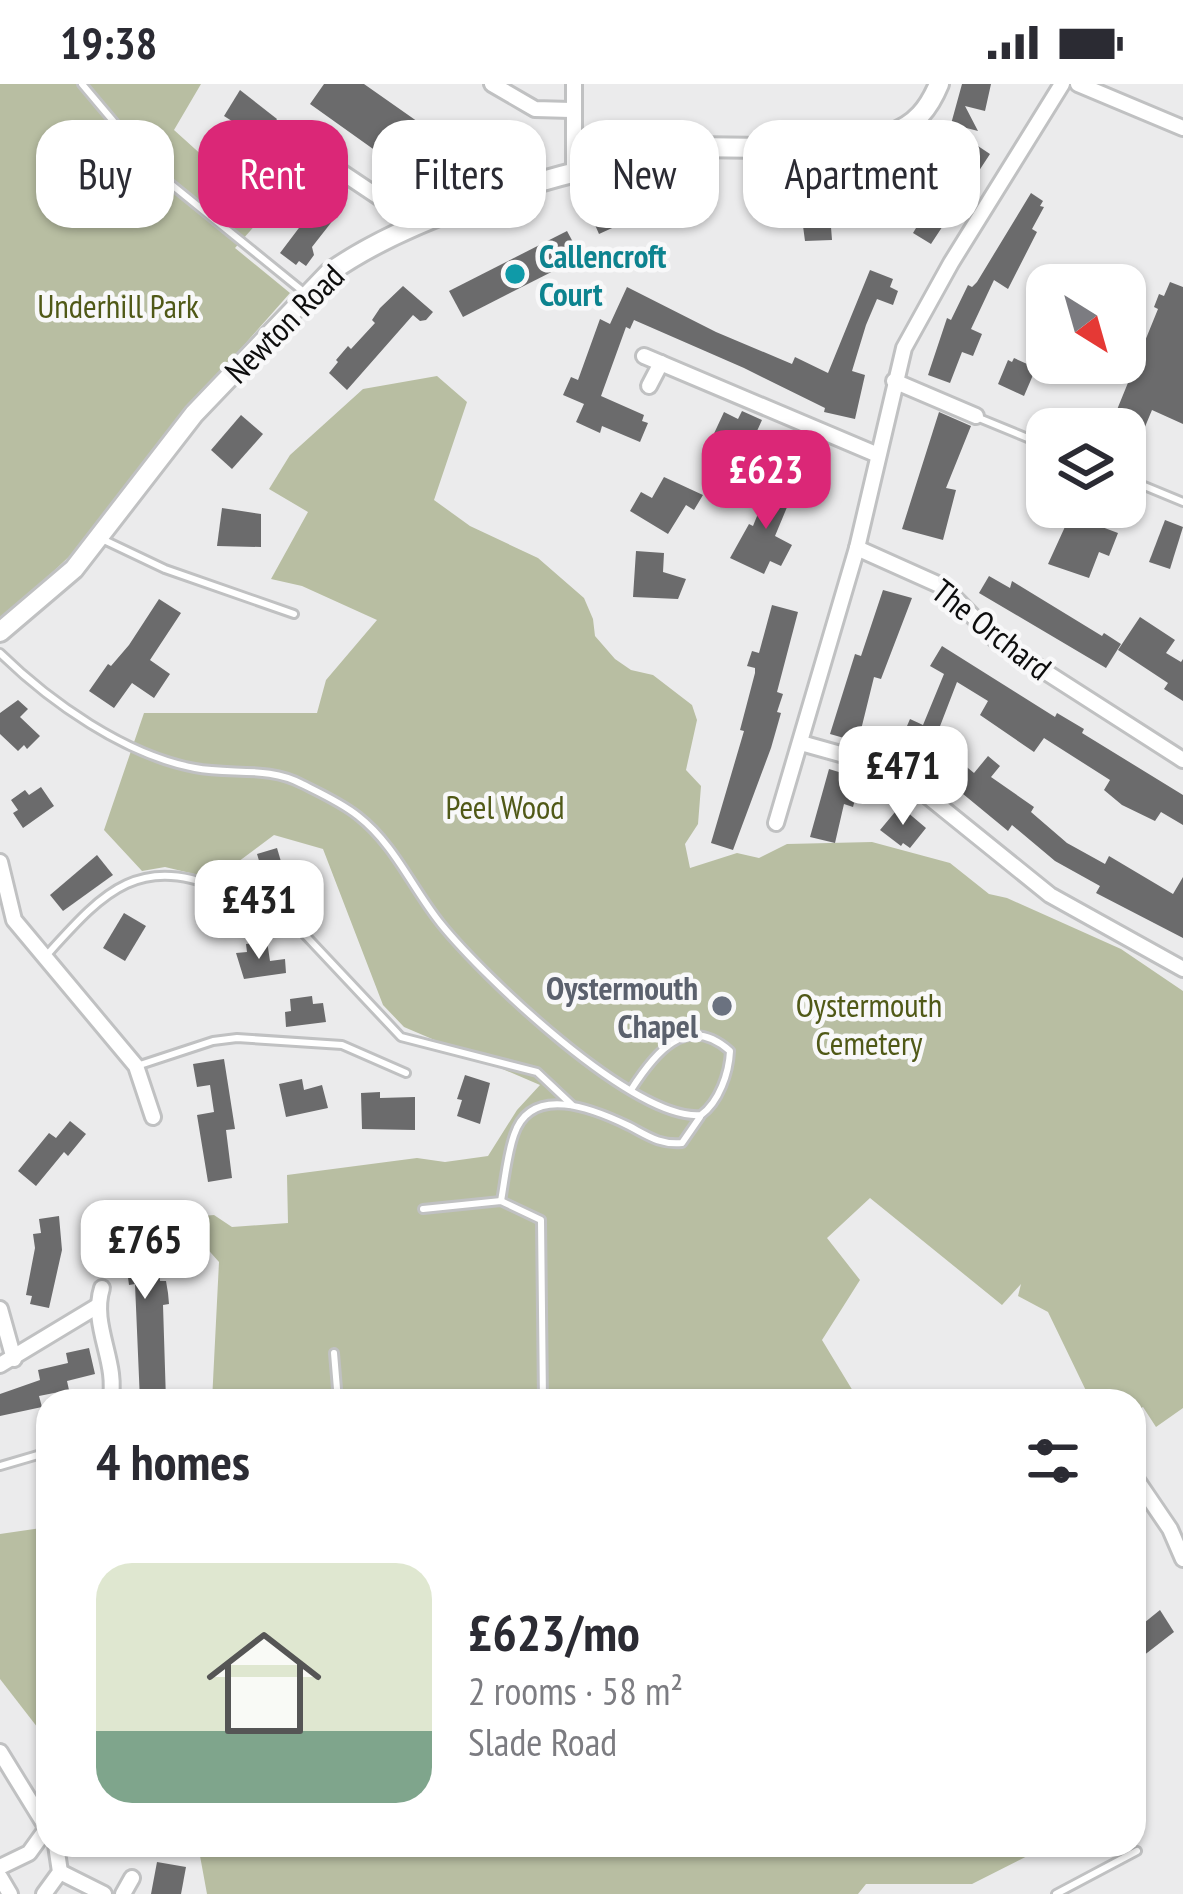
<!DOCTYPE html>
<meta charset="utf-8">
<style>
:root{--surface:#fff;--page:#f7f7f7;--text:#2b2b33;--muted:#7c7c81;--line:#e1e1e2;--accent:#db2777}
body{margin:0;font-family:"PT Sans Narrow",sans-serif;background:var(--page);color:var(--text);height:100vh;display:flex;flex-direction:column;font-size:45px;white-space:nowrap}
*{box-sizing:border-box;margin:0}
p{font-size:39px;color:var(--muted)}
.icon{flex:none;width:66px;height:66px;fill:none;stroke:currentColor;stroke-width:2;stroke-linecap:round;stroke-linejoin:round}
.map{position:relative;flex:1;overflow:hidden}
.drawer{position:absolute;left:36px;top:1305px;width:1110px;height:468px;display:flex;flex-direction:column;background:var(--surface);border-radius:36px;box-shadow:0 3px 9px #0004}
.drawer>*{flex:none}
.hud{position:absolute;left:36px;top:36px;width:1113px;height:108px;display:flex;gap:24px}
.needle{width:78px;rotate:143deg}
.buttons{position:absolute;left:1026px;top:180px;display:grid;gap:24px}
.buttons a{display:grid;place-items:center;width:120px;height:120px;border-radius:24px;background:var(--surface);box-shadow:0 3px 9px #0004;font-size:60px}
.price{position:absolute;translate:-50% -102px;padding:0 27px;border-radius:24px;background:#fff;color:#222;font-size:39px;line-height:78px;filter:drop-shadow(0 3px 6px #0008)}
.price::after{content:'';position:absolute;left:50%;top:72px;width:36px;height:27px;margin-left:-18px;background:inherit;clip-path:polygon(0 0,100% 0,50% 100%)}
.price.on{background:var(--accent);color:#fff}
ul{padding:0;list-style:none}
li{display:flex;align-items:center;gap:36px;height:300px;padding:0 60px}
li+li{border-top:3px solid var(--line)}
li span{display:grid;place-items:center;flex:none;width:336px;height:240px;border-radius:36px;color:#555}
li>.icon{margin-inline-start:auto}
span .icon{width:144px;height:144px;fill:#fffc;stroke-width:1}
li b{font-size:51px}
h2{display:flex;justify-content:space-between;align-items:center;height:144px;padding:0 60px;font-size:51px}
.pill{padding:0 42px;border-radius:36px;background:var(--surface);box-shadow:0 3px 9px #0004;font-size:42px;line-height:108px}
.pill.on{background:var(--accent);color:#fff}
.status{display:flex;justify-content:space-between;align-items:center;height:84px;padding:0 60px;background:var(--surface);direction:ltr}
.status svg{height:33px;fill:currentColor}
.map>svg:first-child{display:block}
.green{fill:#b8bea2}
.building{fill:#6b6b6c}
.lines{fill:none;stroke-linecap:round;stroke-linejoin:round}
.lane-casing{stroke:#c0c1c2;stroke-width:12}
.street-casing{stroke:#c0c1c2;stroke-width:20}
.secondary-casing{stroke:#c0c1c2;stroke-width:24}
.lane{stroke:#fff;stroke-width:6}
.street{stroke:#fff;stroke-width:14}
.secondary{stroke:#fff;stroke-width:18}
.culture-dot{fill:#0f9aa8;stroke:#f8f8f9;stroke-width:4.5}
.worship-dot{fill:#6b7280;stroke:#f8f8f9;stroke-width:4.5}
.labels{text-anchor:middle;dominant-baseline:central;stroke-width:9;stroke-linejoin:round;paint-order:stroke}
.culture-label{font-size:33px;font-weight:bold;fill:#0d838f;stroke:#f8f8f9;text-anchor:start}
.park-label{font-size:33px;fill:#505917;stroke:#f8f8f9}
.street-label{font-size:33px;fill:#0d0d0d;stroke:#f8f8f9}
.worship-label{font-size:33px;font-weight:bold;fill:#5b616d;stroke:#f8f8f9;text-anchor:end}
</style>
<div class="status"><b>19:38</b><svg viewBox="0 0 49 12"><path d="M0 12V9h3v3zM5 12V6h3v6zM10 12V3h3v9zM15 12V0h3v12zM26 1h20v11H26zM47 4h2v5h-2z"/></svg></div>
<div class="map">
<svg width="1183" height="1810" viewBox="0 0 1183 1810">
<rect width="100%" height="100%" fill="#ebebec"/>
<!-- green -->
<g class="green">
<polygon points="0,0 201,0 174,46 266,129 235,164 290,209 157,360 94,449 0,538"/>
<polygon points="437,292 467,318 434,416 470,442 538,474 584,514 593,535 595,552 615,575 631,586 653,591 692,621 697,636 686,686 701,702 698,740 685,760 690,784 737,769 759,774 787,760 872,758 950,779 989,810 1007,814 1121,865 1183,907 1183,1324 1156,1343 1143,1323 1134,1328 1134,1317 1091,1317 1048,1228 1018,1212 1021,1200 1002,1221 870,1114 827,1154 860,1196 822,1256 859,1317 212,1317 219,1178 180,1134 214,1131 232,1143 288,1139 287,1091 417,1074 445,1078 488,1072 517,1026 540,1001 404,943 383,921 323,765 274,751 215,795 165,783 142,787 104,746 144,629 317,629 326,596 377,536 302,502 271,495 308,428 269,405 290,371 363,305"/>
<polygon points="48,1443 48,1657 0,1595 0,1450"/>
<polygon points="198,1761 1049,1761 972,1800 866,1800 858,1810 207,1810"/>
</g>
<!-- building -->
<g class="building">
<polygon points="324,0 364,0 421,40 416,48 427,56 419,68 432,77 418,97 310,20"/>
<polygon points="962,0 991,0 985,27 965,22 978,47 951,40"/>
<polygon points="240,6 277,35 263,57 224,32"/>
<polygon points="509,49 526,73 502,90 492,76 498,72 490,62"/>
<polygon points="972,58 990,70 931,160 913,149 931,119 937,123 952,100 949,92"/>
<polygon points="912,64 922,84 870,113 874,120 843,137 843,143 831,143 832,156 805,157 801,127 858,125 845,101"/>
<polygon points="690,96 699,111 685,120 694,135 683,141 669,118 599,150 592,134 638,112 640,115 653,108 655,111"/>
<polygon points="1031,109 1043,117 1040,122 1044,123 1032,145 1037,148 1008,205 994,196 971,245 982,250 973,272 962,268 950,299 928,291 947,234 951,236 968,201 972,203 977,198"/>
<polygon points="330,117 341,126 312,163 314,171 306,182 299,177 296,181 280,169 311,128 317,133"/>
<polygon points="567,147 581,173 463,233 449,207"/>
<polygon points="870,186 893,195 890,203 898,207 893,221 877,215 866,241 852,287 865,291 855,335 824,328 825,324 744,284 634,236 630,245 626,243 601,312 644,331 642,337 648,339 640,358 602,342 600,349 576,338 584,320 563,311 571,293 578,296 600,235 610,240 627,203 716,248 792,280 795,273 828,289"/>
<polygon points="1170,198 1183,203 1183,340 1152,326 1142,350 1112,338 1158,225 1154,223 1159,210 1164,212"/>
<polygon points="403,202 433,228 426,236 420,237 413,231 347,306 329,289 338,278 336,276 348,262 351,265 375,239 372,236 380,224"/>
<polygon points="1014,274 1036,284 1024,312 998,300 1008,276 1012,278"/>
<polygon points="742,327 762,336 757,347 774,355 761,380 711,356 724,328 738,335"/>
<polygon points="939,328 971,342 946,404 956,406 943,456 902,445"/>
<polygon points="241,331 263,350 232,385 211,366"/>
<polygon points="664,393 703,411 694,426 686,421 668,450 630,427 641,408 652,414"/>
<polygon points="772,395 795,404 775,452 792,461 781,482 770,477 764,490 730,474 749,440 753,442"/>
<polygon points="1074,423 1097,433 1094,440 1118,449 1109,472 1099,468 1089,494 1048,480"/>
<polygon points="222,424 261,430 261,463 217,462"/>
<polygon points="1165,436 1183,443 1170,485 1149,478"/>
<polygon points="636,467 664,469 663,488 686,495 678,515 633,513"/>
<polygon points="989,492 1010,504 1012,497 1102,552 1104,549 1121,560 1106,584 979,509"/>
<polygon points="883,506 912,514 881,595 874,593 858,658 830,650 855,570 861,572"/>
<polygon points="159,515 181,529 150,576 170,590 154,614 132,599 114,624 89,607 108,580 111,582 129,561"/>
<polygon points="772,521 798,528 777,608 783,610 777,628 781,629 771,664 733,766 711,759 744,647 740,646 755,589 755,584 747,582 752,567 759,569"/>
<polygon points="1140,533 1175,556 1166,569 1181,578 1183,575 1183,617 1164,605 1168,599 1118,566"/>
<polygon points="942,562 1055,633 1057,629 1084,645 1082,649 1183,711 1183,741 1161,728 1155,737 1122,721 1104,706 1110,696 1044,654 1034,668 980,631 988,617 957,598 932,663 904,649 910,635 923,641 944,590 930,582"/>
<polygon points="18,616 28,625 20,633 40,652 27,665 24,661 18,667 0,650 0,629"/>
<polygon points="938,659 974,689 988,672 1000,682 991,693 1034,723 1031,728 1067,759 1105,780 1109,772 1173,810 1183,793 1183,854 1096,809 1100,802 1055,777 1012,741 1008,747 923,677"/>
<polygon points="829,685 852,692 850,699 859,701 853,723 844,720 835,759 810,753"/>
<polygon points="41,703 54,722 23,744 13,729 18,726 11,716 25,706 29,711"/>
<polygon points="900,722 926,744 910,764 903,759 901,762 880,746"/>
<polygon points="277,764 287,798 267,803 257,770"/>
<polygon points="97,771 113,791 63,827 50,811"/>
<polygon points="124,829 146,842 125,877 103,864"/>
<polygon points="267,857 270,877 285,875 286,889 244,895 236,869 247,868 246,860"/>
<polygon points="312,912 313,920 323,919 326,938 286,943 285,928 291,927 290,915"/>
<polygon points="224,975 235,1045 226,1046 232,1094 208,1098 197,1031 214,1028 210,1001 197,1003 193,980"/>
<polygon points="465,991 490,999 480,1040 457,1032 462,1016 457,1015"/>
<polygon points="302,995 304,1006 322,1001 328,1024 286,1033 279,1000"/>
<polygon points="380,1008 380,1014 415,1013 415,1046 362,1045 361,1009"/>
<polygon points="70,1037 86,1050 68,1072 64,1068 36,1102 18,1087 49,1049 56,1054"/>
<polygon points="147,1127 153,1174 158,1174 160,1197 166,1197 168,1209 169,1220 163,1221 166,1317 140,1317 135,1200 129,1201 126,1178 121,1178 115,1131"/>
<polygon points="59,1132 62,1166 49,1224 30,1220 32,1212 26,1211 35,1164 33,1150 41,1149 39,1135"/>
<polygon points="89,1264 95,1290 67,1297 69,1306 39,1312 42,1323 0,1332 0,1310 40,1296 38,1286 68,1279 66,1269"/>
<polygon points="1160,1526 1174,1548 1134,1579 1134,1547"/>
<polygon points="157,1778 186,1783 181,1810 151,1810"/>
</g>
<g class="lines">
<!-- lane casing -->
<g class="lane-casing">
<g id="lane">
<polyline points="82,0 156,88 305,209"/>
<polyline points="979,334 1047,362"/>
<polyline points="1125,394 1183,418"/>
<polyline points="104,456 165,485 294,530"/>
<path d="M 0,569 C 50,618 125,671 195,684 C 230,691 269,682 302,700 C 320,709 342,719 358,732 C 395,761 412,804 441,840 C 483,892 634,1037 701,1031 C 719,1018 729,989 730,967 C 686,928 654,970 631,1006"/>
<path d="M 44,874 C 103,809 137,767 229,808 L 241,832 L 251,840 L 291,836 L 401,953 L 537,988 L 572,1021"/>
<polyline points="140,981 213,957 237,954 342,961 406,989"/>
<path d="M 501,1117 C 505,1095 507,1071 514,1051 C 531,999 594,1025 629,1042 C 648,1052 660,1061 682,1059 L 700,1033"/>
<polyline points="423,1125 501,1117 541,1136 543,1317"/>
<polyline points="334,1269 338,1317"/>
<polyline points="0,1382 48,1368"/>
<polyline points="1056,1810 1137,1767"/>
</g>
</g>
<!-- street casing -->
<g class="street-casing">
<g id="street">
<polyline points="492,0 535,25 571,26"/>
<polyline points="1078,0 1183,44"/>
<polyline points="298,59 419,140"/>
<polyline points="574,88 574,0"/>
<polyline points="644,272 878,371"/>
<polyline points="894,297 976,332"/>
<polyline points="649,302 661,279"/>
<polyline points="857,464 944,503 996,556 1183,676"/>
<polyline points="801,659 894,685 1050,811 1183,885"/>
<polyline points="776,739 857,464 904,264 951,179 1062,0"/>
<polyline points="0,778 14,836 136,982 153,1033"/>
<path d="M 102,1204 C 90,1242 119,1279 110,1317"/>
<polyline points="0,1225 14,1275"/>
<polyline points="0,1281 96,1223"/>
<polyline points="1134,1392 1170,1445 1183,1475"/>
<polyline points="0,1668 48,1746"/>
<polyline points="0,1783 29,1769 47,1744"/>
<polyline points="60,1788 104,1810"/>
<polyline points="0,1793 10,1810"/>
<polyline points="44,1810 60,1788 56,1761"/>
<polyline points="123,1810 132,1794"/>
</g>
</g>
<!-- secondary casing -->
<g class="secondary-casing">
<path id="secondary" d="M 0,548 L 74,485 L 194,330 L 329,189 C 405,135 528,98 618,78 C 639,73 660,66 681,64 C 750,60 823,74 890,50 C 916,41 929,24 939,0"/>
</g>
<!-- lane -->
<use href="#lane" class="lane"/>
<!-- street -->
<use href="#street" class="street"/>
<!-- secondary -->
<use href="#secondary" class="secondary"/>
</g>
<!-- markers -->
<circle class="culture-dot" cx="515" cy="190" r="12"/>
<circle class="worship-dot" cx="722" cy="922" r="12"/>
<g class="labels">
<!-- culture labels -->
<g class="culture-label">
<text x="539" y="171">Callencroft<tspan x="539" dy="38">Court</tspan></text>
</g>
<!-- park labels -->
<g class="park-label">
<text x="118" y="221">Underhill Park</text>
<text x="505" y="722">Peel Wood</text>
<text x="869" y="920">Oystermouth<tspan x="869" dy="38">Cemetery</tspan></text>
</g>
<!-- street labels -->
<g class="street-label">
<text transform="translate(284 239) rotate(-45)">Newton Road</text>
<text transform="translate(992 545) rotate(38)">The Orchard</text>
</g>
<!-- worship labels -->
<g class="worship-label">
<text x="698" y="903">Oystermouth<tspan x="698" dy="38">Chapel</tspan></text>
</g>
</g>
</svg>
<div class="buttons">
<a><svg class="needle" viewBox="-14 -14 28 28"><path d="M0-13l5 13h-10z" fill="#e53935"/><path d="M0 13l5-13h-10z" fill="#7c7c81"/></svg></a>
<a><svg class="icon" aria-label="layers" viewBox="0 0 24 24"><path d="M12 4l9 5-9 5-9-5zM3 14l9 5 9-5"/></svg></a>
</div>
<b class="price on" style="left:766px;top:448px">£623</b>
<b class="price" style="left:903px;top:744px">£471</b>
<b class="price" style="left:259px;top:878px">£431</b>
<b class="price" style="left:145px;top:1218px">£765</b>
<div class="hud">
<a class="pill">Buy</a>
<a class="pill on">Rent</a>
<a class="pill">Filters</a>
<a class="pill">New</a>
<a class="pill">Apartment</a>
</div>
<section class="drawer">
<h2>4 homes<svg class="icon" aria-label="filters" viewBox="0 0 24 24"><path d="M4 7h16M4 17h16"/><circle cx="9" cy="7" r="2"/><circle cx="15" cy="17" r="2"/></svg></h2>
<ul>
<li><span style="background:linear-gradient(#dfe7d0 70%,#7fa58c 0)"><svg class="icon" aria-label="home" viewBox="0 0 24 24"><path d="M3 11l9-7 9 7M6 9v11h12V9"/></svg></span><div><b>£623/mo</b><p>2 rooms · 58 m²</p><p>Slade Road</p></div></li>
</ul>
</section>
</div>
